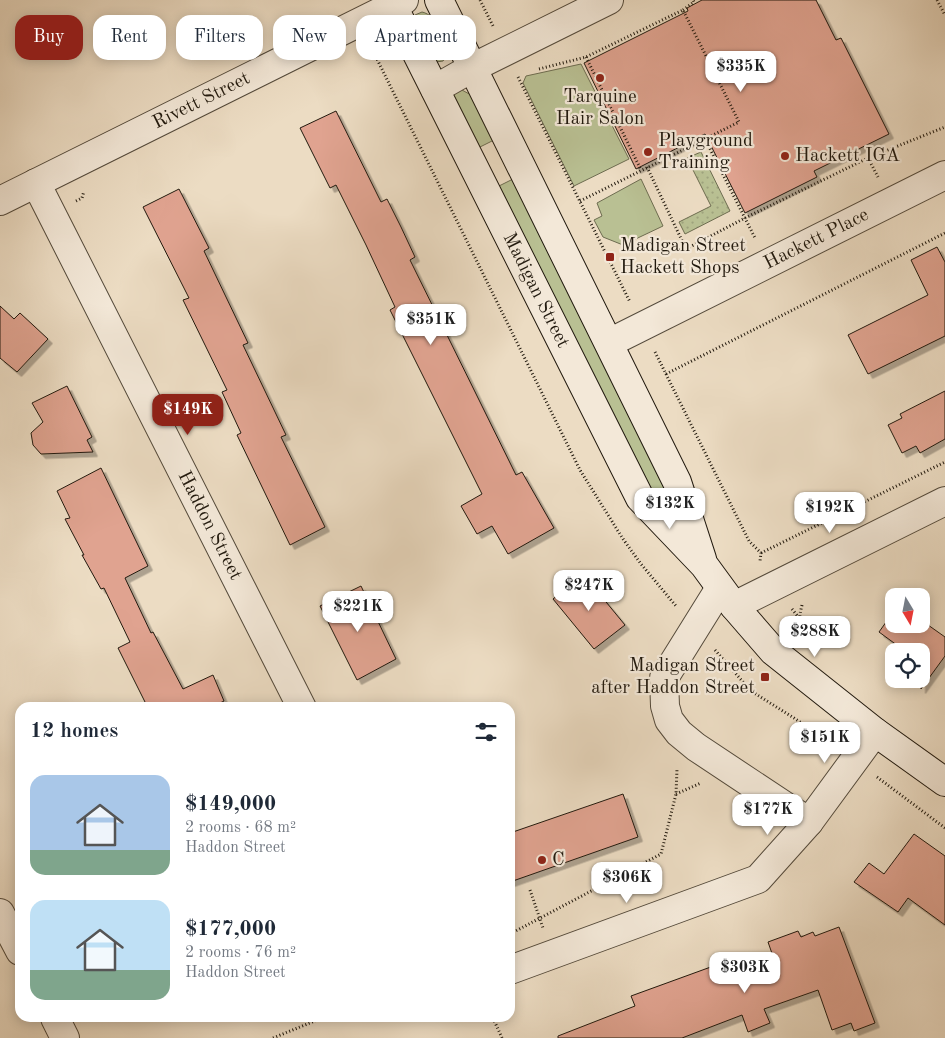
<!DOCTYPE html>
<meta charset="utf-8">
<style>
:root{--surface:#fff;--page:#f6f6f7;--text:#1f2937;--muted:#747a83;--accent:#8f2418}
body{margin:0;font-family:"Old Standard TT",serif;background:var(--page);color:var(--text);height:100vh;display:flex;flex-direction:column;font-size:19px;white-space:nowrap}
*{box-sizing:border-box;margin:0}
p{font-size:16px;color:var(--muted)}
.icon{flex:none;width:28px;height:28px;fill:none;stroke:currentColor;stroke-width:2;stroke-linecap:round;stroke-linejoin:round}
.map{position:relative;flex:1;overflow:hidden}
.panel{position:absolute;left:15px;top:702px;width:500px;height:320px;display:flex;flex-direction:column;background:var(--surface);border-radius:15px;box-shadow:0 2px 12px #0003}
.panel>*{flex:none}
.banner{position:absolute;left:15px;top:15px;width:500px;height:45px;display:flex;gap:10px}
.needle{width:32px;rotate:170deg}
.fabs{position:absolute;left:885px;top:588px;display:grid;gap:10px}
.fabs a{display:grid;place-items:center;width:45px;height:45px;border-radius:10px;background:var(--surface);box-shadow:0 2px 12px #0003;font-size:25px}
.price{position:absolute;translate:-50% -42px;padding:0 11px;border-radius:10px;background:#fff;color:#222;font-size:16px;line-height:32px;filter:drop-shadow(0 1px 2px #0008)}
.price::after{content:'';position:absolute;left:50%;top:30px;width:15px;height:11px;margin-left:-8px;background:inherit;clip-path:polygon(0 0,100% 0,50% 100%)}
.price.current{background:var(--accent);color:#fff}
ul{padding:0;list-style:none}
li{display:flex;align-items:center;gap:15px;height:125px;padding:0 15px}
li span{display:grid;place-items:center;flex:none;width:140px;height:100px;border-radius:15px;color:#555}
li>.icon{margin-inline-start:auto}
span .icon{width:60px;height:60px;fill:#fffc;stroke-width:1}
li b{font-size:21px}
h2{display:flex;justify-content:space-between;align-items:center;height:60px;padding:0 15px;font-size:21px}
.tag{padding:0 18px;border-radius:15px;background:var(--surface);box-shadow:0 2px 12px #0003;font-size:18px;line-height:45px}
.tag.current{background:var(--accent);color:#fff}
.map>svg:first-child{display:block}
.green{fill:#b9c093;stroke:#6d6c50}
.garden{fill:url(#garden-dots);stroke:#6d6c50}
.building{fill:#e0a390;stroke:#21190e;filter:url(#shadow)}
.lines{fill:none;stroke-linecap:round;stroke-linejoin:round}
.street-casing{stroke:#544a3b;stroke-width:30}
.secondary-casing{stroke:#21190e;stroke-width:30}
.path{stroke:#21190e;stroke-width:3;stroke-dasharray:1 2.5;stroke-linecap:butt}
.street{stroke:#f3e8d8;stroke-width:28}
.secondary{stroke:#f3e8d8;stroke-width:28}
.poi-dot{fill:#8f2418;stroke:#f3e8d8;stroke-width:2}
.labels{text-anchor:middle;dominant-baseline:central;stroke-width:4.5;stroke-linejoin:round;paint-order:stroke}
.poi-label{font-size:19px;fill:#21190e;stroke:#f3e8d8;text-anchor:start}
.street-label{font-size:19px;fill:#21190e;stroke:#f3e8d8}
</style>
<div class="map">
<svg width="945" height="1038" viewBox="0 0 945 1038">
<defs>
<pattern id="garden-dots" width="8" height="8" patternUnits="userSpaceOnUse" patternTransform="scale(1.25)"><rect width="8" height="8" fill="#b9c093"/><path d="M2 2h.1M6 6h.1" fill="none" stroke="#9fa47e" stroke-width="1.8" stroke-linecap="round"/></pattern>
<filter id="shadow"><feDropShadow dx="4.5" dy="4.5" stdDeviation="0" flood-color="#0004"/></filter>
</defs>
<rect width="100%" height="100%" fill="#ecdcc3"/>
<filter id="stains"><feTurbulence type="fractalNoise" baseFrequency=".004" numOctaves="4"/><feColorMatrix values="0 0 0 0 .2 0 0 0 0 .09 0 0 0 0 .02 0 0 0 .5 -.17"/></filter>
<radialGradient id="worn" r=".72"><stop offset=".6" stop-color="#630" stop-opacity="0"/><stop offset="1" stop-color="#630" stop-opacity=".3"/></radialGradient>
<!-- green -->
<g class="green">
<path d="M 422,12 C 437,15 447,40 448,54 L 443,61 L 436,62 L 412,23 L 415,15 Z"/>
<polygon points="581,64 629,159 574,186 523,83 526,76"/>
<polygon points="462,90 471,95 494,140 472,151 451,98 454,92"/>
<polygon points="513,179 672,498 661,505 652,495 491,190"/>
<polygon points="641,179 663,226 623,245 603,237 594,220 602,216 597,203"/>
</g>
<!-- garden -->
<polygon class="garden" points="701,152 730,211 685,234 679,222 711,206 687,158"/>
<!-- building -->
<g class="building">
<polygon points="702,0 816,0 836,40 841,38 889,134 814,171 817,177 745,213 705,134 636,169 584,63 688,11 687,8"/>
<polygon points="336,111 381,202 387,199 401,227 415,257 410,260 516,475 522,472 554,528 508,554 492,526 477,534 461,506 482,494 390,310 395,307 366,245 336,185 330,188 300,128"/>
<polygon points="179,189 209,248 204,251 248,343 243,345 286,435 281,437 325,527 290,545 237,435 241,433 222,392 227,390 183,300 189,298 143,207"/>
<polygon points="937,247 945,262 945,336 868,374 848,335 928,295 911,260"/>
<polygon points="0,306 14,319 20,313 48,339 17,372 0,358"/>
<polygon points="67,386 92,437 87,440 93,452 41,454 33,445 31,433 43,422 32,403"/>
<polygon points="945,391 945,439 920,453 916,446 902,453 888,425 902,418 900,414"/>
<polygon points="101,468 148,566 125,578 151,633 153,632 183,689 213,675 224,701 210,708 144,708 147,706 118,648 130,642 104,588 101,589 82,555 84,555 65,519 70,518 57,491"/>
<polygon points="583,574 625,625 594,649 553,599"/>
<polygon points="361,586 396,659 357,680 320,606"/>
<polygon points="894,611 894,624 921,624 921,620 945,637 945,656 921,689 921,651 905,651 879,632"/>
<polygon points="623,794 638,837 510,882 510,833"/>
<polygon points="914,834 945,856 945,925 908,898 898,912 854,882 869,863 884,874"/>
<polygon points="839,927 875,1023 854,1031 851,1023 832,1030 818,990 764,1009 770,1023 748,1032 742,1015 682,1038 558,1038 558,1036 635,1006 631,996 719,964 725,980 775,962 768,942 798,931 801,937 813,932 815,936"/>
</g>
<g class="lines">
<!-- street casing -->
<g class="street-casing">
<g id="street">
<polyline points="435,89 472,68 609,0"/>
<path id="s1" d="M 36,183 L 302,708"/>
<path id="s2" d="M 0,201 L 404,0"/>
<path id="s3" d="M 609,343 L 945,175"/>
<polyline points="720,588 664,678 665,706 669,720 679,733 696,747 809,822"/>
<polyline points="734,606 945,501"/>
<polyline points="0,913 20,951"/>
<polyline points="510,970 758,879 809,822 875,732"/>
<polyline points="55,1018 65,1038"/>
</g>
</g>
<!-- secondary casing -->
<g class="secondary-casing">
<g id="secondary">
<path id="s4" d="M 390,0 L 640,498 L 704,565 L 734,606 L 773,651 L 875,732 L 945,782"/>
<polyline points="439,0 677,482 702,559"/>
</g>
</g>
<!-- path -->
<g class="path">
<polyline points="480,0 493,26"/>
<polyline points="937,0 945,15"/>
<polyline points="683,10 694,2 693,0"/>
<polyline points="371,47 580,470 623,539 641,564 676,606"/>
<polyline points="586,57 641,170"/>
<polyline points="539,69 586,57 683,10 739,122 705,139"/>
<polyline points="518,77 630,302"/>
<polyline points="868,158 945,127"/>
<polyline points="647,167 686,249 745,218 868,158 878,177"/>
<polyline points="76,201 82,198 84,191"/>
<polyline points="580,201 705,139 755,238"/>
<polyline points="655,352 749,541 761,553 760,561"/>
<polyline points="666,374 945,233"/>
<polyline points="761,553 945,462"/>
<path d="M 802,605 C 799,617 798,626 804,638"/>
<polyline points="792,609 799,618"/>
<polyline points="715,650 751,691 794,718 832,744"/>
<polyline points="877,777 945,828"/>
<polyline points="676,794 701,783"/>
<polyline points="530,890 543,928"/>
<polyline points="510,934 661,854 676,794 677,769"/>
<polyline points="493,1018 502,1038"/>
<polyline points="273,1038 322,1018"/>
</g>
<!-- street -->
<use href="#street" class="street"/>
<!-- secondary -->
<use href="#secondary" class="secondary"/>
</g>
<!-- markers -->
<g class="poi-dot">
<circle cx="600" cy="78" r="5"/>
<circle cx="648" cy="152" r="5"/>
<circle cx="785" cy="156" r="5"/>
<rect x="605" y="252" width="10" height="10" rx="2.5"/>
<rect x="760" y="672" width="10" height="10" rx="2.5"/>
<circle cx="542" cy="860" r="5"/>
</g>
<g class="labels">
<!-- poi labels -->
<g class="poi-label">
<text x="600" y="97" text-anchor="middle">Tarquine<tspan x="600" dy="22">Hair Salon</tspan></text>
<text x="658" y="141">Playground<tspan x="658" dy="22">Training</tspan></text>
<text x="795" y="156">Hackett IGA</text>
<text x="620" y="246">Madigan Street<tspan x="620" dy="22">Hackett Shops</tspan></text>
<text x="755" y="666" text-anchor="end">Madigan Street<tspan x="755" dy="22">after Haddon Street</tspan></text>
<text x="552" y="860">C</text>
</g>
<!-- street labels -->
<g class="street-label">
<text stroke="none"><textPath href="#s2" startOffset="225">Rivett Street</textPath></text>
<text stroke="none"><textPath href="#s3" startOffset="232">Hackett Place</textPath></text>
<text stroke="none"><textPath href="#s4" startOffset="325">Madigan Street</textPath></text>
<text stroke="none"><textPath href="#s1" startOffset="384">Haddon Street</textPath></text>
</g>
</g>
<rect width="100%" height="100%" filter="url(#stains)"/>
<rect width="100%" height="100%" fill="url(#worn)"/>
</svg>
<div class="fabs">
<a><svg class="needle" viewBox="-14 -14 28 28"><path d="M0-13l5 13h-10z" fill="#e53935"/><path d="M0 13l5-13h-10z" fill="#747a83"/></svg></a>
<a><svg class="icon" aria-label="locate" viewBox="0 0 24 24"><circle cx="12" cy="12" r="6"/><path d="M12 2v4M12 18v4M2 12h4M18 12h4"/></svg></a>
</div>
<b class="price" style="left:741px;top:93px">$335K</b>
<b class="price" style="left:431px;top:346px">$351K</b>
<b class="price current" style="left:188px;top:436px">$149K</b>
<b class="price" style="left:670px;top:530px">$132K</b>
<b class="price" style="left:830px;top:534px">$192K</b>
<b class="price" style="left:589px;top:612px">$247K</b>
<b class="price" style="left:358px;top:633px">$221K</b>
<b class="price" style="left:815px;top:658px">$288K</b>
<b class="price" style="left:825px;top:764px">$151K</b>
<b class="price" style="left:768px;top:836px">$177K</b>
<b class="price" style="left:627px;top:904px">$306K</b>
<b class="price" style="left:745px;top:994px">$303K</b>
<div class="banner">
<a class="tag current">Buy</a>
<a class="tag">Rent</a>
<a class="tag">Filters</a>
<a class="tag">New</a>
<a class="tag">Apartment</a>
</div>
<section class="panel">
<h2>12 homes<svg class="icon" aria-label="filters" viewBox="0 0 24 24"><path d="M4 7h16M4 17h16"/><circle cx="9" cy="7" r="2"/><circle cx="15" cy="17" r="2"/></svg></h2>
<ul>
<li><span style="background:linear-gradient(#a9c7e8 75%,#7fa58c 0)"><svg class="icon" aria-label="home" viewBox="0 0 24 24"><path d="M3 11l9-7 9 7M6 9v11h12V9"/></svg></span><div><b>$149,000</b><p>2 rooms · 68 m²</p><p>Haddon Street</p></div></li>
<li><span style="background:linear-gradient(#bfe0f5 70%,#7fa58c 0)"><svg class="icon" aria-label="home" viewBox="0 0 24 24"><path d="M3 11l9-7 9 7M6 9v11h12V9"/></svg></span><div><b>$177,000</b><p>2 rooms · 76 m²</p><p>Haddon Street</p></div></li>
</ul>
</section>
</div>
